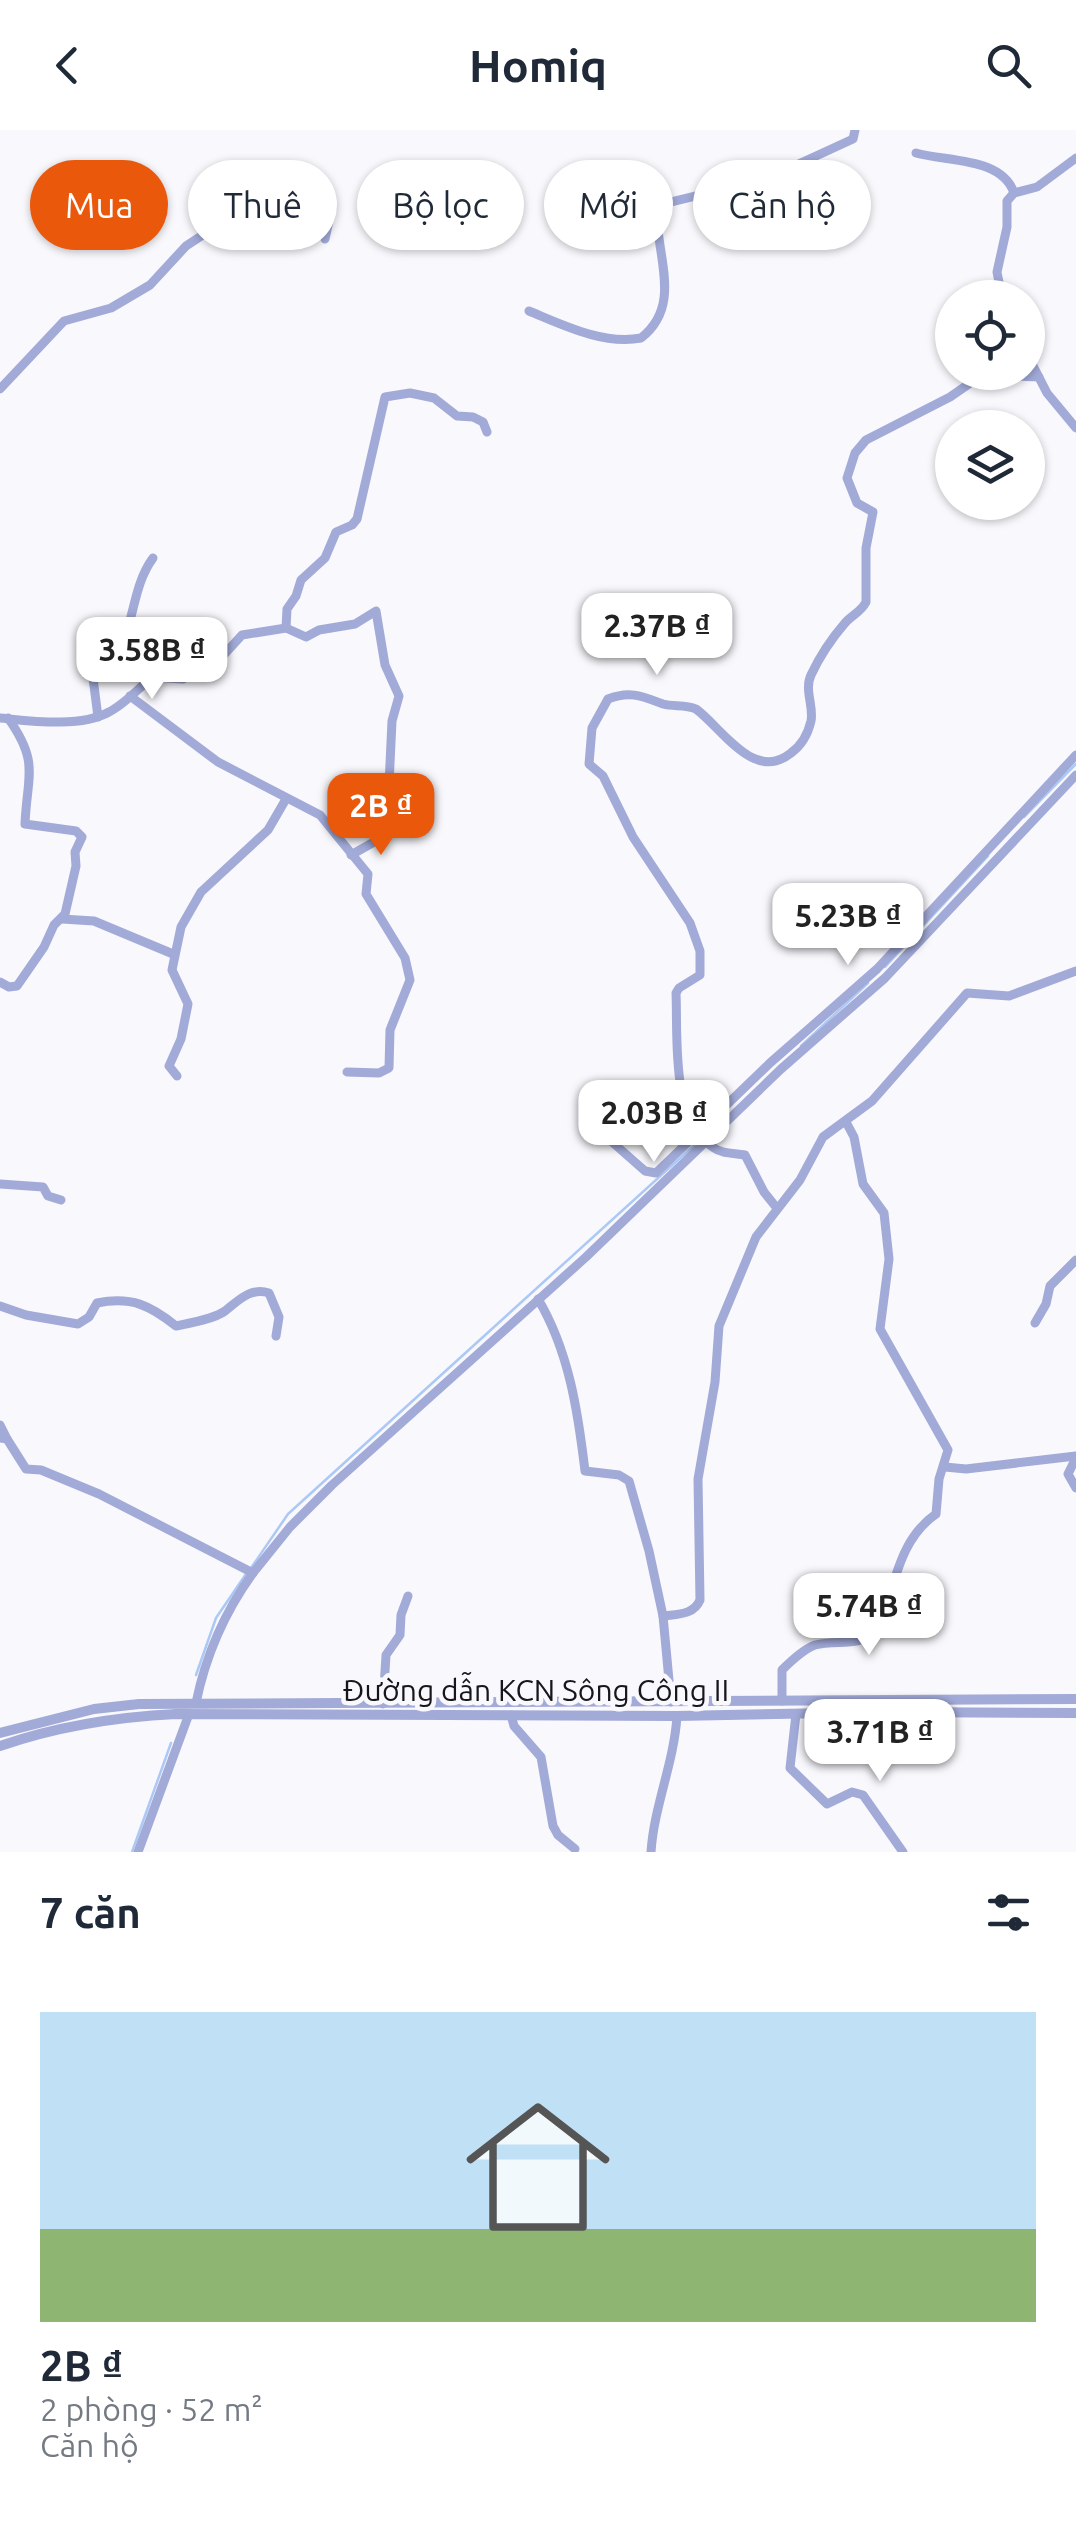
<!DOCTYPE html>
<html lang="vi">
<meta charset="utf-8">
<style>
:root{--surface:#fff;--page:#f2f2f3;--text:#1f2937;--muted:#747a83;--accent:#ea580c}
body{margin:0;font-family:Ubuntu,sans-serif;background:var(--page);color:var(--text);height:100vh;display:flex;flex-direction:column;font-size:38px;white-space:nowrap}
*{box-sizing:border-box;margin:0}
p{font-size:32px;color:var(--muted)}
.icon{flex:none;width:55px;height:55px;fill:none;stroke:currentColor;stroke-width:2;stroke-linecap:round;stroke-linejoin:round}
.map{position:relative;height:1722px;overflow:hidden}
.sheet{display:flex;flex-direction:column;background:var(--surface);flex:1}
.sheet>*{flex:none}
.banner{position:absolute;left:30px;top:30px;width:1018px;height:90px;display:flex;gap:20px}
.buttons{position:absolute;left:935px;top:150px;display:grid;gap:20px}
.buttons a{display:grid;place-items:center;width:110px;height:110px;border-radius:50%;background:var(--surface);box-shadow:0 2px 8px #0004;font-size:50px}
.price{position:absolute;translate:-50% -85px;padding:0 22px;border-radius:20px;background:#fff;color:#222;font-size:32px;line-height:65px;filter:drop-shadow(0 2px 5px #0008)}
.price::after{content:'';position:absolute;left:50%;top:60px;width:30px;height:22px;margin-left:-15px;background:inherit;clip-path:polygon(0 0,100% 0,50% 100%)}
.price.selected{background:var(--accent);color:#fff}
ul{padding:0;list-style:none}
li{display:grid;align-content:center;gap:20px;height:530px;padding:0 40px}
li span{display:grid;place-items:center;height:310px;border-radius:0px;color:#555}
li>.icon{margin-inline-start:auto}
span .icon{width:180px;height:180px;fill:#fffc;stroke-width:1}
li b{font-size:42px}
h2{display:flex;justify-content:space-between;align-items:center;height:120px;padding:0 40px;font-size:42px}
.pill{padding:0 35px;border-radius:45px;background:var(--surface);box-shadow:0 2px 8px #0004;font-size:35px;line-height:90px}
.pill.selected{background:var(--accent);color:#fff}
header{display:flex;justify-content:space-between;align-items:center;height:130px;padding:0 40px;background:var(--surface);font-size:45px;font-weight:600}
.map>svg:first-child{display:block}
.lines{fill:none;stroke-linecap:round;stroke-linejoin:round}
.stream{stroke:#acc9f6;stroke-width:2.5}
.minor{stroke:#a2aad8;stroke-width:9}
.tertiary{stroke:#a2aad8;stroke-width:10}
.labels{text-anchor:middle;dominant-baseline:central;stroke-width:9;stroke-linejoin:round;paint-order:stroke}
.street-label{font-size:30px;fill:#17161d;stroke:#f9f8fd}
</style>
<header><svg class="icon" aria-label="back" viewBox="0 0 24 24"><path d="M15 5l-7 7 7 7"/></svg>Homiq<svg class="icon" aria-label="search" viewBox="0 0 24 24"><circle cx="10" cy="10" r="6"/><path d="M15 15l6 6"/></svg></header>
<div class="map">
<svg width="1076" height="1722" viewBox="0 0 1076 1722">
<rect width="100%" height="100%" fill="#f9f8fd"/>
<g class="lines">
<!-- stream -->
<g class="stream">
<polyline points="1024,687 1076,634"/>
<polyline points="885,837 988,726"/>
<polyline points="801,916 868,853"/>
<polyline points="706,1005 719,993"/>
<polyline points="251,1438 288,1384 700,1010"/>
<polyline points="196,1545 216,1488 246,1444"/>
<polyline points="132,1722 171,1613"/>
</g>
<!-- minor -->
<g class="minor">
<path d="M 916,23 C 947,32 1002,27 1014,63"/>
<polyline points="1002,168 997,142 1007,97 1007,71 1014,63 1037,57 1076,28"/>
<path d="M 529,181 C 563,195 603,215 641,208 C 686,173 652,119 658,75 L 766,49 L 853,9 L 855,0"/>
<polyline points="1028,226 1047,263 1076,298"/>
<polyline points="0,259 64,191 111,178 150,155 186,116 227,89 297,61 327,72 331,82 325,109"/>
<polyline points="286,498 287,479 296,466 301,450 325,428 336,402 352,395 357,389 385,267 410,263 434,268 457,286 473,287 483,292 487,302"/>
<polyline points="130,566 218,632 320,685 368,744 366,764 405,828 410,850 390,900 389,938 379,943 347,942"/>
<path d="M 98,587 L 93,548 C 98,542 106,539 111,533 C 135,504 130,459 153,428"/>
<path d="M 0,588 C 31,591 80,598 109,582 C 125,574 138,559 152,547 L 183,549 L 196,538 L 220,529 L 242,505 L 286,498 L 306,507 L 319,500 L 355,494 L 376,481 L 385,535 L 399,566 L 392,591 L 389,655 L 394,670 L 393,687 L 381,708 L 351,725"/>
<polyline points="62,789 94,791 173,824"/>
<path d="M 0,852 L 9,857 L 17,856 L 44,817 L 54,795 L 65,784 L 76,736 L 75,722 L 82,707 L 76,701 L 25,694 C 27,645 40,633 8,588"/>
<polyline points="177,946 169,936 181,909 188,874 172,840 181,797 201,762 268,700 286,669"/>
<polyline points="617,982 611,1011 645,1041 656,1043 770,933 877,839 1076,625"/>
<polyline points="0,1054 43,1057 48,1066 61,1070"/>
<path d="M 776,1077 L 764,1062 L 745,1025 C 735,1023 722,1024 714,1018 C 670,989 678,909 676,863 L 679,858 L 700,845 L 700,821 L 690,793 L 633,707 L 603,646 L 589,634 L 592,598 L 608,569 C 631,560 644,567 663,574 C 674,577 685,574 696,579 C 722,598 754,653 791,623 C 802,615 808,604 811,591 C 814,576 804,560 811,545 C 819,528 832,508 845,493 C 852,485 861,482 866,472 L 866,418 L 873,382 L 857,373 L 847,348 L 855,323 L 866,310 L 950,267 L 976,249 L 989,245 L 1039,247"/>
<path d="M 538,1169 C 569,1221 578,1282 585,1341 L 619,1345 L 629,1351 L 649,1421 L 663,1486 L 671,1572"/>
<path d="M 0,1176 L 26,1185 L 78,1194 L 89,1187 L 97,1173 C 132,1166 151,1176 176,1196 C 190,1193 214,1189 225,1181 C 238,1171 250,1157 269,1163 L 279,1187 L 276,1206"/>
<polyline points="1035,1193 1046,1174 1050,1156 1076,1130"/>
<polyline points="0,1295 7,1309"/>
<path d="M 0,1308 L 7,1309 L 26,1339 L 41,1340 L 99,1364 L 253,1443 C 224,1483 206,1524 196,1573"/>
<polyline points="1076,1328 1068,1344 1076,1358"/>
<polyline points="945,1337 966,1339 1076,1326"/>
<polyline points="253,1443 290,1397 332,1355 586,1127 781,939 885,848 1076,645"/>
<path d="M 663,1486 C 677,1484 694,1485 700,1470 L 698,1349 L 715,1252 L 719,1196 L 756,1107 L 800,1050 L 823,1007 L 872,971 L 967,863 L 1009,866 L 1076,841"/>
<path d="M 782,1571 L 782,1540 C 790,1532 804,1519 815,1515 C 837,1509 858,1518 877,1501 C 895,1459 897,1411 936,1384 L 939,1349 L 948,1320 L 880,1199 L 889,1129 L 884,1083 L 863,1054 L 854,1007 L 846,992"/>
<polyline points="383,1574 386,1525 400,1505 401,1485 408,1466"/>
<polyline points="796,1584 790,1638 827,1674 852,1662 863,1665 903,1722"/>
<polyline points="511,1585 514,1596 541,1627 553,1696 558,1705 575,1719"/>
<polyline points="138,1722 189,1584"/>
<path d="M 651,1722 C 654,1676 674,1633 677,1586"/>
</g>
<!-- tertiary -->
<g class="tertiary">
<polyline points="0,1603 94,1579 139,1574 1076,1569"/>
<path d="M 0,1616 C 58,1596 115,1587 176,1584 L 677,1586 L 886,1582 L 1076,1583"/>
</g>
</g>
<g class="labels">
<!-- street labels -->
<g class="street-label">
<text x="536" y="1560">Đường dẫn KCN Sông Công II</text>
</g>
</g>
</svg>
<div class="buttons">
<a><svg class="icon" aria-label="locate" viewBox="0 0 24 24"><circle cx="12" cy="12" r="6"/><path d="M12 2v4M12 18v4M2 12h4M18 12h4"/></svg></a>
<a><svg class="icon" aria-label="layers" viewBox="0 0 24 24"><path d="M12 4l9 5-9 5-9-5zM3 14l9 5 9-5"/></svg></a>
</div>
<b class="price" style="left:657px;top:548px">2.37B ₫</b>
<b class="price" style="left:152px;top:572px">3.58B ₫</b>
<b class="price selected" style="left:381px;top:728px">2B ₫</b>
<b class="price" style="left:848px;top:838px">5.23B ₫</b>
<b class="price" style="left:654px;top:1035px">2.03B ₫</b>
<b class="price" style="left:869px;top:1528px">5.74B ₫</b>
<b class="price" style="left:880px;top:1654px">3.71B ₫</b>
<div class="banner">
<a class="pill selected">Mua</a>
<a class="pill">Thuê</a>
<a class="pill">Bộ lọc</a>
<a class="pill">Mới</a>
<a class="pill">Căn hộ</a>
</div>
</div>
<section class="sheet">
<h2>7 căn<svg class="icon" aria-label="filters" viewBox="0 0 24 24"><path d="M4 7h16M4 17h16"/><circle cx="9" cy="7" r="2"/><circle cx="15" cy="17" r="2"/></svg></h2>
<ul>
<li><span style="background:linear-gradient(#bfe0f5 70%,#8fb573 0)"><svg class="icon" aria-label="home" viewBox="0 0 24 24"><path d="M3 11l9-7 9 7M6 9v11h12V9"/></svg></span><div><b>2B ₫</b><p>2 phòng · 52 m²</p><p>Căn hộ</p></div></li>
</ul>
</section>
